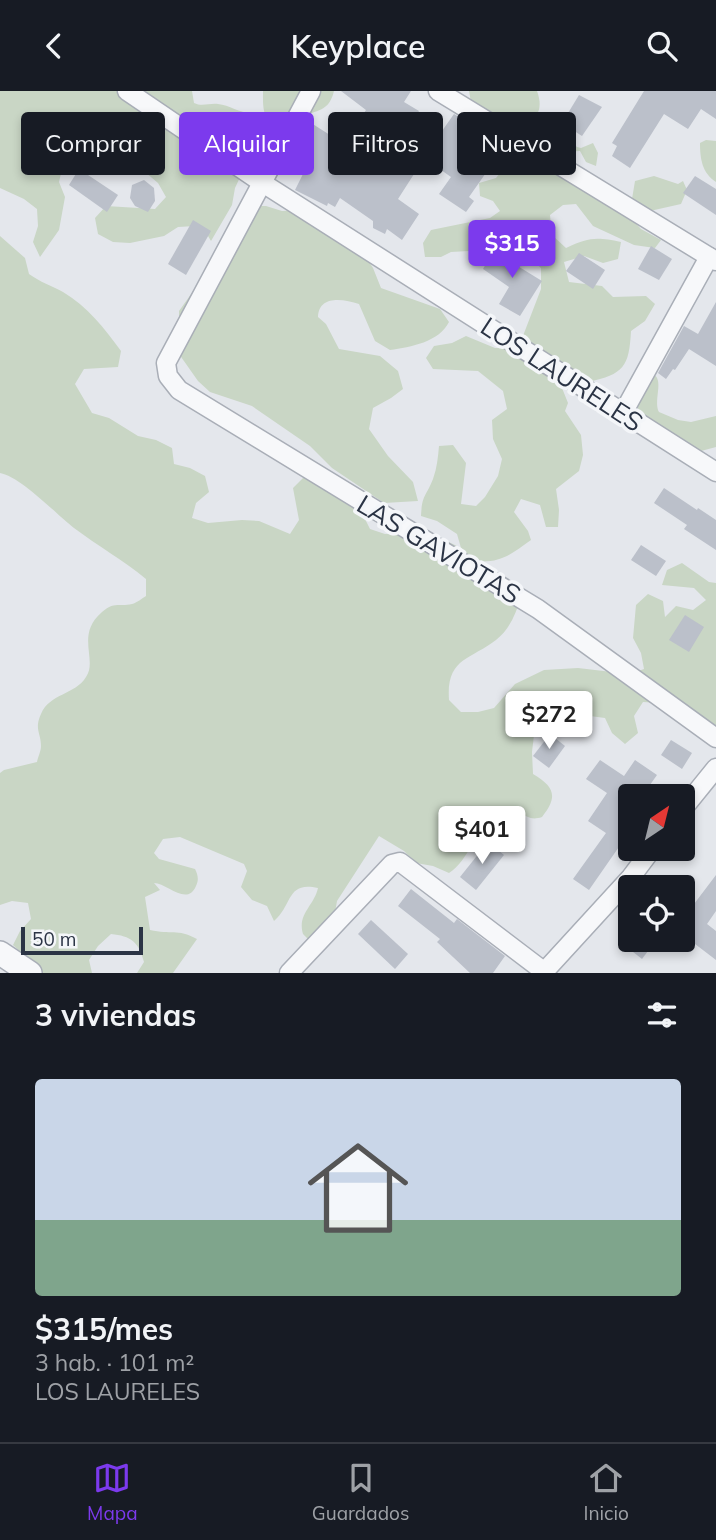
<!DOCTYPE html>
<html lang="es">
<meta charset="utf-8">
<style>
:root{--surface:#171b24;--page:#242831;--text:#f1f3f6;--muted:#9ea1a6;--line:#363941;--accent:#7c3aed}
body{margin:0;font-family:Mulish,sans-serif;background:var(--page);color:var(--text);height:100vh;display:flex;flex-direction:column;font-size:26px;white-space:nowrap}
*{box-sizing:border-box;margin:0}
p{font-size:23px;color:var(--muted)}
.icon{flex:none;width:38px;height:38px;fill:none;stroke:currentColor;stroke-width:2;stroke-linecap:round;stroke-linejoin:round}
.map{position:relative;height:882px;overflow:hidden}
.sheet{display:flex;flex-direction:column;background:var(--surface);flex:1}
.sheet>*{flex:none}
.guide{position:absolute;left:21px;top:21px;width:676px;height:63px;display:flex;gap:14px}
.needle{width:46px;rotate:35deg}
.tools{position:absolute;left:618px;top:693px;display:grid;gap:14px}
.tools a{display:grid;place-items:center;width:77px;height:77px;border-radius:7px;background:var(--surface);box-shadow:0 4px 10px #0003;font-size:35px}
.scale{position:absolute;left:21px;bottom:18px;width:122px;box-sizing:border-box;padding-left:7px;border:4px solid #2b3445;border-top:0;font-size:19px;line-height:24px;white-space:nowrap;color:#2b3445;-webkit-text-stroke:5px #f4f6f9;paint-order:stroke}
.price{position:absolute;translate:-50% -60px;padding:0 16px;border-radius:7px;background:#fff;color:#222;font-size:23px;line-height:46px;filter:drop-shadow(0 2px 4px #0008)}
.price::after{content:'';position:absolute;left:50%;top:42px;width:21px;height:16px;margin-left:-10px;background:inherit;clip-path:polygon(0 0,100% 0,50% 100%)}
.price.on{background:var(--accent);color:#fff}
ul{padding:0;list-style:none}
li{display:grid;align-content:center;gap:14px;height:371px;padding:0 35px}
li+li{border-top:2px solid var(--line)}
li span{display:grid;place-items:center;height:217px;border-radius:7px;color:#555}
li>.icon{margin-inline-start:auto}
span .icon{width:126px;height:126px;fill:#fffc;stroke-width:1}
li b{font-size:30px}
h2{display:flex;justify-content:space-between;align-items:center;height:84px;padding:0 35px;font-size:30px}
.chip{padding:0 24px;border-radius:7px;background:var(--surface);box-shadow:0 4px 10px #0003;font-size:24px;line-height:63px}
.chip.on{background:var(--accent);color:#fff}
header{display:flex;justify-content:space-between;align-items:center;height:91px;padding:0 35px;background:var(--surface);font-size:32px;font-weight:600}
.menu{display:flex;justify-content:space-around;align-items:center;height:98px;border-top:2px solid var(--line);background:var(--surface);font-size:19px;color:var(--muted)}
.menu a{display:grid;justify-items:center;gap:4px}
.menu .on{color:var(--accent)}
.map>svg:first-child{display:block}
.green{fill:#c9d6c5}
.building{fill:#bbc0ca}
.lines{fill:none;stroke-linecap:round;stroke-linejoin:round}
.minor-casing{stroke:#a9aeb7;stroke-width:21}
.tertiary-casing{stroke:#a9aeb7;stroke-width:26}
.minor{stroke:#f7f8fa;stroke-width:18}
.tertiary{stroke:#f7f8fa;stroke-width:23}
.labels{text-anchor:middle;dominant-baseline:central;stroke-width:7;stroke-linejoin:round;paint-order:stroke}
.street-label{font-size:26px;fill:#2b3445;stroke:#f4f6f9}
</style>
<header><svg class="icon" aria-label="back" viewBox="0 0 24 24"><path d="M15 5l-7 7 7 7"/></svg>Keyplace<svg class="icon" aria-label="search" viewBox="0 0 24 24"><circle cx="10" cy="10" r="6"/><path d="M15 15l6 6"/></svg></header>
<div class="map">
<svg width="716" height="882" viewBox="0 0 716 882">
<rect width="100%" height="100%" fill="#e4e7ec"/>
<!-- green -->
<g class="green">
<polygon points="0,0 117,0 147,15 242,82 235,97 232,114 211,150 208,145 195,135 178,136 164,145 130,152 113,151 98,143 95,127 106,115 155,118 166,106 158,92 145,81 138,65 127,53 95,34 78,36 55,59 63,74 59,91 65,106 59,139 40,166 33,151 38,135 37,118 24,108 0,97"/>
<path d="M 144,0 L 192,0 L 194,12 C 202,16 209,12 218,13 C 230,14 240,23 254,22 C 264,31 272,39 270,53 L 262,58 L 240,59 L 209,38 L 189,35 Z"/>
<path d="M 263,0 L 334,0 C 329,21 317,19 300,26 C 290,29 283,34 273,35 C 262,25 263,14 263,0 Z"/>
<path d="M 469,0 L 537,0 C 550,35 512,40 488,26 C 482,22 476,16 471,11 Z"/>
<polygon points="554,40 562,41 577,56 581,57 593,52 598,62 596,75 586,71 580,60 561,61 552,54 550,46"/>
<path d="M 706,49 L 716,50 L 716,91 C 702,82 700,68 700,52 Z"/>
<path d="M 529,61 L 586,97 L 595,107 L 629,125 L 641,138 L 661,149 L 655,157 L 634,154 L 593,135 L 576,113 L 563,114 L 550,124 L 552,144 L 566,157 C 589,146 597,146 621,151 L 618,168 L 603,172 L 584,165 L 564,171 L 569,191 L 602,195 L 613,206 L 646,205 L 655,213 L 645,230 L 631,240 C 629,276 624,283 588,291 L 521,250 L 541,198 L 541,177 L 521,159 L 515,146 L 495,146 L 469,160 L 451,161 L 441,166 L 425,166 L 423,152 L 431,139 L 490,127 L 500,120 L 493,110 L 480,105 L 479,92 L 496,87 L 513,66 Z"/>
<polygon points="654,85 678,93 683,90 687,99 681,113 650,120 632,108 635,90"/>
<path d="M 254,115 L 266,115 L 282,120 L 306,119 L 346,135 L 373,177 L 381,197 L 440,218 L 449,231 C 439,251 411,256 390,259 L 375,250 L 359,213 C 343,208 319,204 318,226 L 326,233 L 339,258 L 380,265 L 398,280 L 403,298 L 391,307 L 373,317 L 369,338 L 388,365 L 413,391 L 418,410 L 384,412 L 332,377 L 310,355 L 252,315 L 210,301 L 198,290 L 179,263 L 179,220 Z"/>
<path d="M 0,145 L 25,167 L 29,183 C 40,191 52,195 63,201 C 87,215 105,238 121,260 L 118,276 L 84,278 L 75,293 L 92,322 L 109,327 L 138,345 L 156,349 L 172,357 L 174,373 L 190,377 L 205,385 L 209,401 L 196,412 L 192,427 L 208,432 L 242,429 L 259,430 L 290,443 L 299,429 L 293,397 L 304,386 C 337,391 356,408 370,438 L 385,443 L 428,441 L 461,457 L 457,443 L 437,430 L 421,425 C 422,403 426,406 433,388 C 437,377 438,366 439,355 L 453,354 L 466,372 L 461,413 L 476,415 L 485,406 L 498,385 L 502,368 L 493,348 L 492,329 L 507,318 L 503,300 L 478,280 L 433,278 L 426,267 L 434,255 L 452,252 L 466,245 L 495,257 L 521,257 L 556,282 L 568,312 L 565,320 L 581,344 L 583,364 L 579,380 L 556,398 L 559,419 L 558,436 L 546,436 L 540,414 L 521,408 L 514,421 L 528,440 L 531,449 C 510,464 500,473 473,470 L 466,463 L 470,482 L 513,491 L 521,506 C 516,522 510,538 496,549 C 470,569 446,567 449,609 L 461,621 L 478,621 L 494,617 L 515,593 L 544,579 L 578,577 L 629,583 L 644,578 L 641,562 L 633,547 L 636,514 L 648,503 L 663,510 L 665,526 L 676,515 L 693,519 L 706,509 L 694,497 L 662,494 L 667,479 L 682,472 L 709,491 L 716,492 L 716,644 L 659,612 L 643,611 L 634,625 L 638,642 L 625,653 L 612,642 L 605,627 L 590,625 L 581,639 L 566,644 L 534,644 L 532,661 L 533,683 C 555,696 558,706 542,726 C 525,732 520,717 505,715 L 505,724 L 500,730 C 475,736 469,770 449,782 L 433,775 L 416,772 L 404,760 L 379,745 L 337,810 L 334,827 L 309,849 L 303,843 C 297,823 314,815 318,797 C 286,790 293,814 274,830 L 267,815 L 252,809 L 241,796 L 247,780 L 244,773 L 180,746 L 163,748 L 154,762 L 159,768 L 195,778 C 198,784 199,789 196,795 C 187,816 167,792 154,792 L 160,799 L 145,806 L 150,839 C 171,844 177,837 197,848 L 173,882 L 137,882 L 144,871 C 139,851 131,845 111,843 L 98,855 L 89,869 L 92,882 L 43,882 L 13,854 L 20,840 L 31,828 L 28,812 L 12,810 L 0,814 L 0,682 L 4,679 L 37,671 C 38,666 41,660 41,655 C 41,642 34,638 41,623 C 50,602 75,604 86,586 C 98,569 75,544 102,521 C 114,510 120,516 132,513 C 137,512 142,507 146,505 L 146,488 C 123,469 98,455 74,437 C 55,422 21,386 0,382 Z"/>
<path d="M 640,280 C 671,280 652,305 659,321 L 678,329 L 691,331 L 716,325 L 716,356 L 690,363 C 664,342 624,322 632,284 Z"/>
</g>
<!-- building -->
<g class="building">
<polygon points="341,0 411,0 404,11 419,20 400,52 423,69 398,108 419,123 402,149 387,138 385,143 373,137 373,130 340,107 335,116 328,112 327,115 295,99 305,79 289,71 308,30 344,53 366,19"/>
<polygon points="644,0 716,0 716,28 701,18 688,38 664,23 630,77 612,65 617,55 612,52"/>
<polygon points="579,4 602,16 582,45 562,32"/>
<polygon points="454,23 470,33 461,46 495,69 469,106 474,110 466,121 439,103 451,86 427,69 440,49 437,47"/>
<polygon points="79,78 118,104 107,121 69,94"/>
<polygon points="695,85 716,98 716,124 683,102"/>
<polygon points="144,89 154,97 155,110 148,121 135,115 130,107 132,94"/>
<polygon points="193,129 211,140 186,184 168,173"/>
<polygon points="497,154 520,168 516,174 542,190 520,225 499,213 509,196 483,178"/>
<polygon points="651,155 672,168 659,189 638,178"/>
<polygon points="579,162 605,179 593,198 566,180"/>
<polygon points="716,211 716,275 689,258 675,279 673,278 666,288 658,282 684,235 698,243"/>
<polygon points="664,397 697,419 698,417 716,429 716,459 684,438 687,434 654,412"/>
<polygon points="641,454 666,470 656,485 631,469"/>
<polygon points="685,524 704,536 689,561 669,549"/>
<polygon points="550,643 565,655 549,677 533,665"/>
<polygon points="671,649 692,662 682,678 661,664"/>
<polygon points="600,669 624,685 635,669 657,684 647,698 642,694 635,705 630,705 630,713 621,727 630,733 630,740 589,799 573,788 606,742 588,730 607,702 586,688"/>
<polygon points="488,751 504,764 476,799 460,786"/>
<polygon points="716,784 716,820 707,833 716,840 716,869 682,843 682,817 688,821"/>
<polygon points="411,798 454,832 457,828 505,865 493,882 470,882 437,851 440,848 398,815"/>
<polygon points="371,829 408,863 395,878 358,843"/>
<polygon points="635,849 642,849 651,856 642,868 628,857"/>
</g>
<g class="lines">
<!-- minor casing -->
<g class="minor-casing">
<g id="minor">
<polyline points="127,0 261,91 716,381"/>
<polyline points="311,0 166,272 168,285 179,299 538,518 716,647"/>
<polyline points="438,0 716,170"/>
<polyline points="623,322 709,166"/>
<polyline points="682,719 716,677"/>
<polyline points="289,882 392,773 400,771 546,882"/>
<polyline points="543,882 631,786 652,758"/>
</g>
</g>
<!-- tertiary casing -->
<g class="tertiary-casing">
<polyline id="tertiary" points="0,862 30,882"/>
</g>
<!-- minor -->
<use href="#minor" class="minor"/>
<!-- tertiary -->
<use href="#tertiary" class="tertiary"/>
</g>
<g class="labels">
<!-- street labels -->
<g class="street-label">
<text transform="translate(562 283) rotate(33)">LOS LAURELES</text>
<text transform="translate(439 458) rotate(31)">LAS GAVIOTAS</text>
</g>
</g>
</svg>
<div class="tools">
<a><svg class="needle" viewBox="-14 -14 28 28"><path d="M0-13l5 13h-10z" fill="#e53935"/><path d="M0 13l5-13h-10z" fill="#9ea1a6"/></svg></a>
<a><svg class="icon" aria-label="locate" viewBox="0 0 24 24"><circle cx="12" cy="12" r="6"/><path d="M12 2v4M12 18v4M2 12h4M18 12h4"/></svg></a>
</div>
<div class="scale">50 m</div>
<b class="price on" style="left:512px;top:189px">$315</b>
<b class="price" style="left:549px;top:660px">$272</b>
<b class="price" style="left:482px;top:775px">$401</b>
<div class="guide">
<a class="chip">Comprar</a>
<a class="chip on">Alquilar</a>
<a class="chip">Filtros</a>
<a class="chip">Nuevo</a>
</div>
</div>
<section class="sheet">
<h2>3 viviendas<svg class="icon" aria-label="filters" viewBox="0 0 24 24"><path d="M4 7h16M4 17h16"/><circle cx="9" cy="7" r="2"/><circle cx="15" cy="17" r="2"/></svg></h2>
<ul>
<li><span style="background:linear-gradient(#c9d6e8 65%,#7fa58c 0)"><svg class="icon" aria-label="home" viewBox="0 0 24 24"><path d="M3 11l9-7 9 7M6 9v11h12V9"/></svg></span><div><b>$315/mes</b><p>3 hab. · 101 m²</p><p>LOS LAURELES</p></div></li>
</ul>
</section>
<nav class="menu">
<a class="on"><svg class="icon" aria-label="map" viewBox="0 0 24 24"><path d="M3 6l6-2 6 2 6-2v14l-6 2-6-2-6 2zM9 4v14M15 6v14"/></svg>Mapa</a>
<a><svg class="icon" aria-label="saved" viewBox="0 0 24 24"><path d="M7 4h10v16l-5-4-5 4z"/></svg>Guardados</a>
<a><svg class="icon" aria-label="home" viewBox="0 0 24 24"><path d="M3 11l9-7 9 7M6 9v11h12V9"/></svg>Inicio</a>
</nav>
